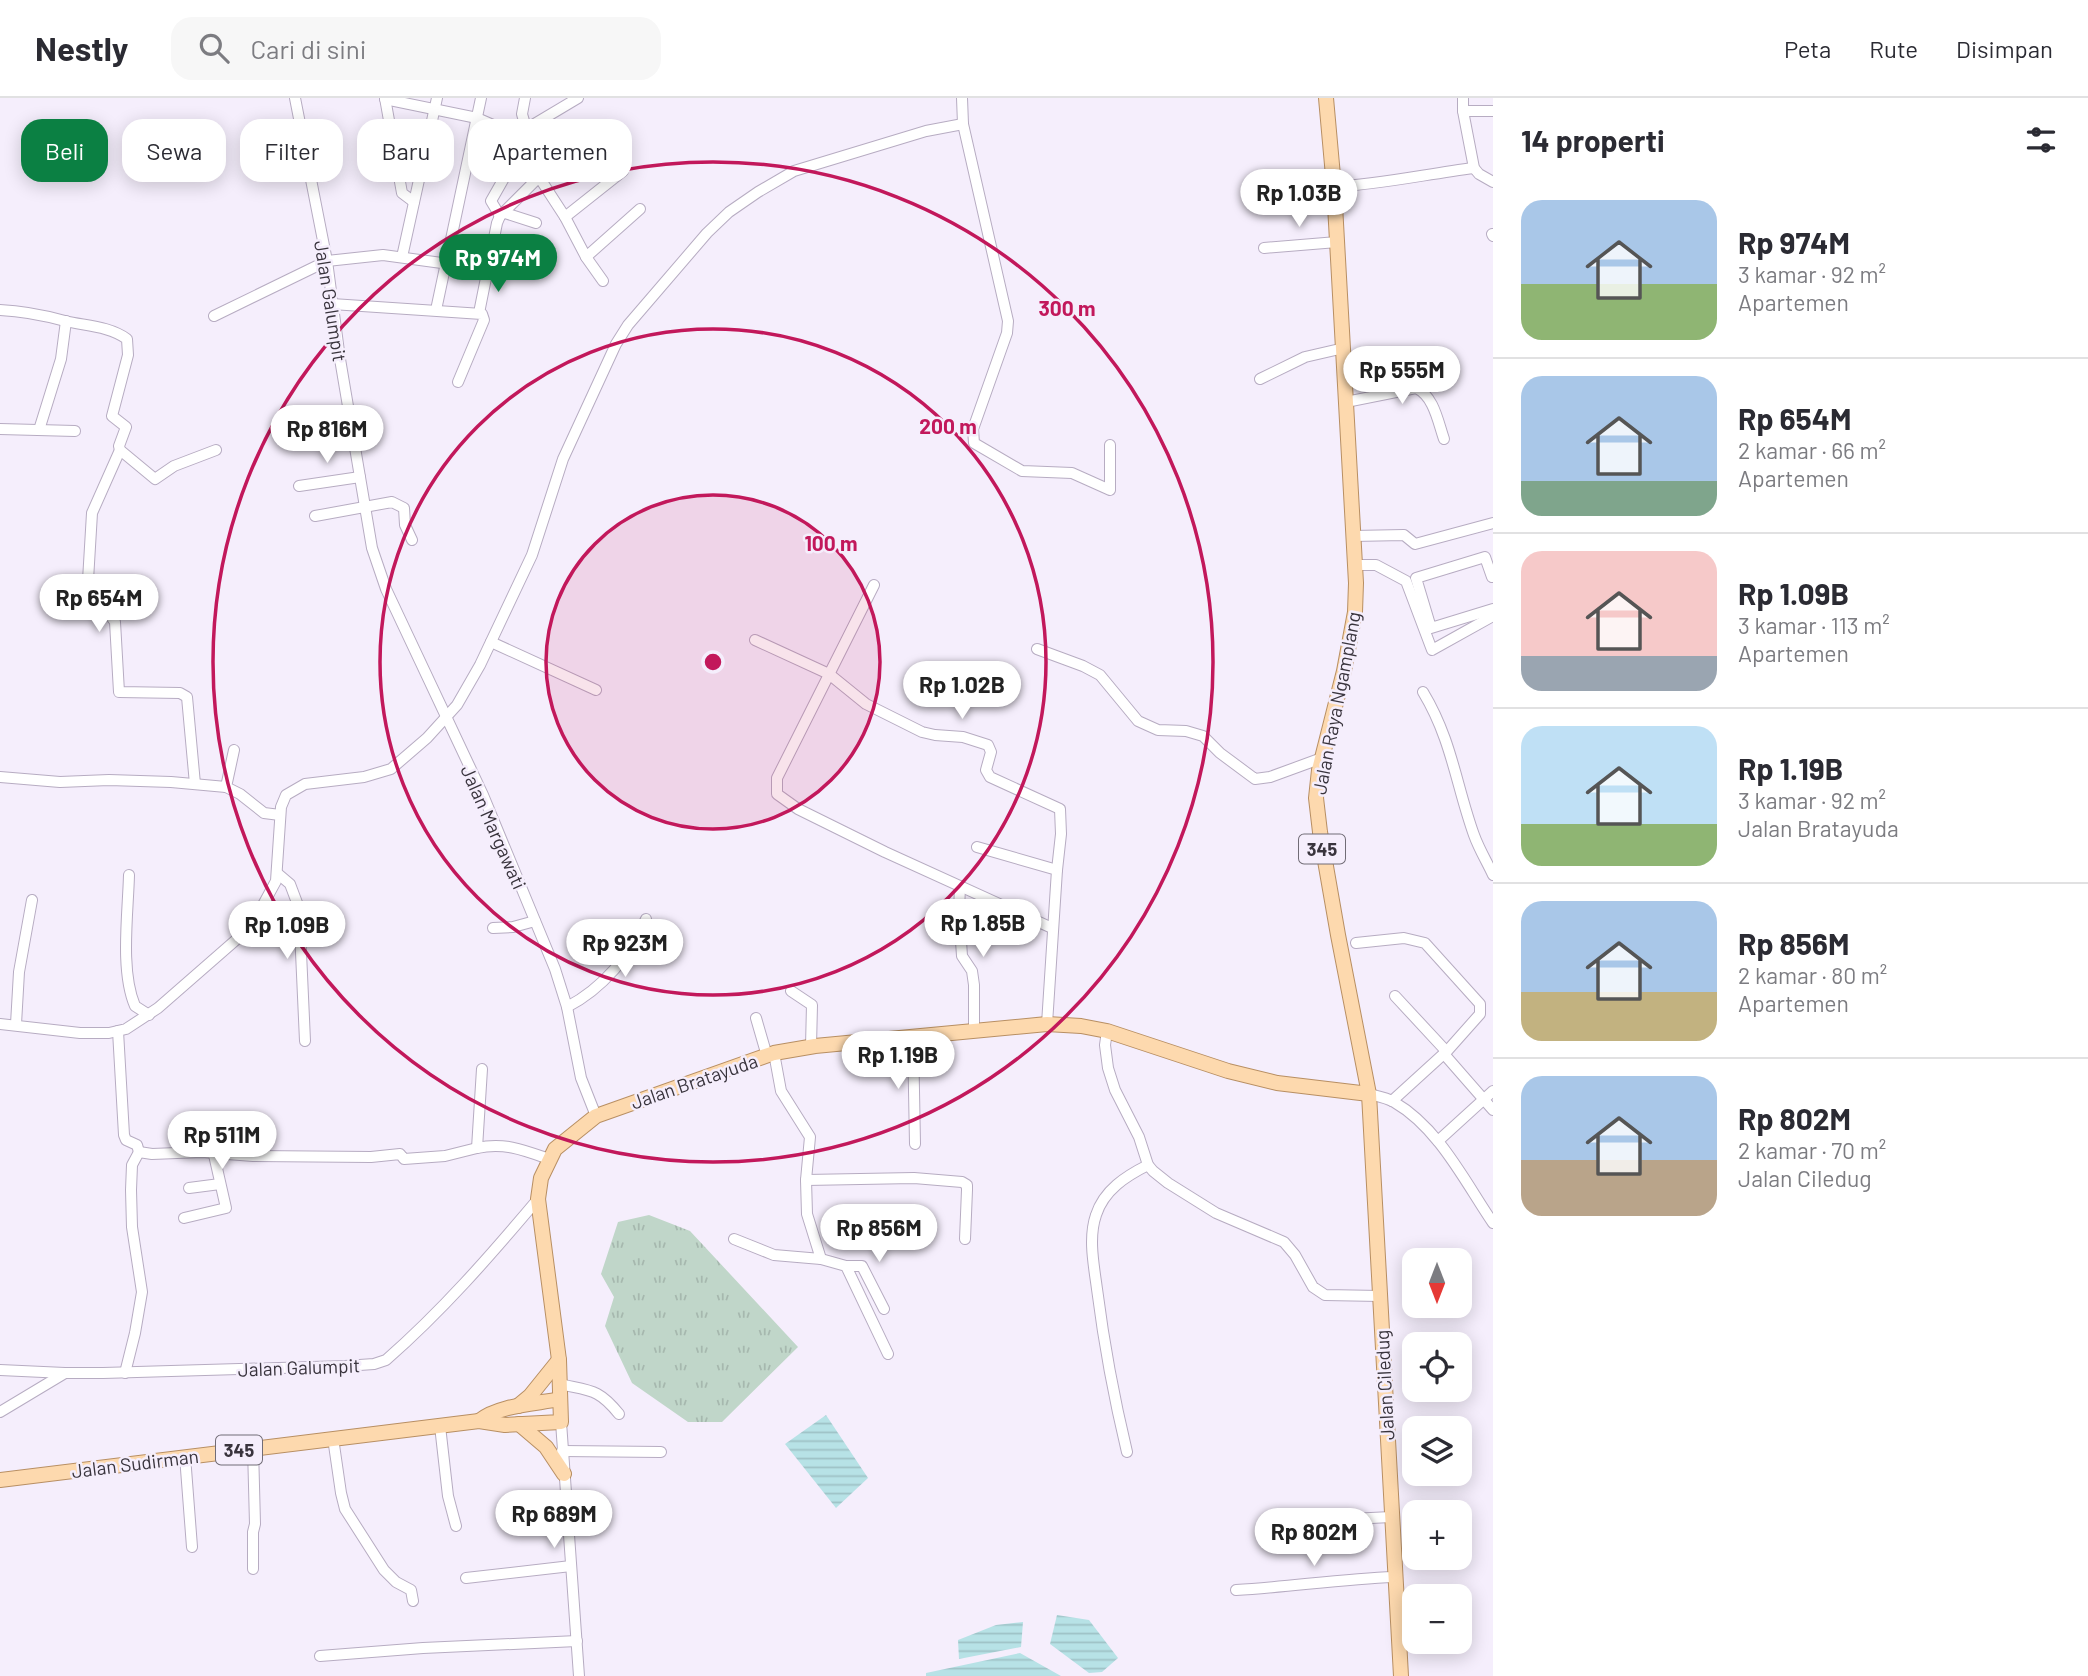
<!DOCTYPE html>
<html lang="id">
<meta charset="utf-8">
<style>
:root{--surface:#fff;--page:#f7f7f7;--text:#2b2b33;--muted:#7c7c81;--line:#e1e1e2;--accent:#0b8043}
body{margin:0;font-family:Barlow,sans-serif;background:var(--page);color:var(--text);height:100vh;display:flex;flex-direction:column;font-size:26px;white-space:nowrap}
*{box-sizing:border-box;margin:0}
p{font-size:23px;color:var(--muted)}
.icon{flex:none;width:38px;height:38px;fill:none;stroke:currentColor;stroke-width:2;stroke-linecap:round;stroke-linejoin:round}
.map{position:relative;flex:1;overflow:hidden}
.details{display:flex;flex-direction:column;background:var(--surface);width:595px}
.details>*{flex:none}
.banner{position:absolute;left:21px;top:21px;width:665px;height:63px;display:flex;gap:14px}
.needle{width:46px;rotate:180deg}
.tools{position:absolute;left:1402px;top:1150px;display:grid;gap:14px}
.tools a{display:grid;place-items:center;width:70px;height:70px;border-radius:14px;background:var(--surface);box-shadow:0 4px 18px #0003;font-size:35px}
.price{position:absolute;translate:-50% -60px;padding:0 16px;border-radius:24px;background:#fff;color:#222;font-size:23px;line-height:46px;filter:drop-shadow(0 2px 4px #0008)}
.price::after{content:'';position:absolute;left:50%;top:42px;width:21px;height:16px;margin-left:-10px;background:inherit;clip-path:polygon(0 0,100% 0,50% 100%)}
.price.active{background:var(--accent);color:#fff}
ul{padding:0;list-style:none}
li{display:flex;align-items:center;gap:21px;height:175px;padding:0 28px}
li+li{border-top:2px solid var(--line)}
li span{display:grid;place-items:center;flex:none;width:196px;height:140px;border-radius:21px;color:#555}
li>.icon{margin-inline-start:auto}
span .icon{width:84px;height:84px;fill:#fffc;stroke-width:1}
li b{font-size:30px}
h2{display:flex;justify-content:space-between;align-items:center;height:84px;padding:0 28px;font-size:30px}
.chip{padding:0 24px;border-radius:21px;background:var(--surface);box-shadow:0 4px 18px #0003;font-size:24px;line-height:63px}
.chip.active{background:var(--accent);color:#fff}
header{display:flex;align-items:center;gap:42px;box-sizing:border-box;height:98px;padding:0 35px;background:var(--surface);border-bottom:2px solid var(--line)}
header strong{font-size:33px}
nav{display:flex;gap:38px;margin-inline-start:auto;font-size:24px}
.search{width:490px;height:63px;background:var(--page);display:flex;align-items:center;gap:18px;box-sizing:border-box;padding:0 24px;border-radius:21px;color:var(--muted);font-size:26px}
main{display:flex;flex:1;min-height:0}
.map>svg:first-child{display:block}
.grass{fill:url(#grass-tufts)}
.water{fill:url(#water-rules)}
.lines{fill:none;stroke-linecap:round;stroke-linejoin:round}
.minor-casing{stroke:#b7acc2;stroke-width:12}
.major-casing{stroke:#b88f63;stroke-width:16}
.minor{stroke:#fff;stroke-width:10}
.major{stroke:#fdd9ae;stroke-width:14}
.ring{fill:none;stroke:#c2185b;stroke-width:3.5}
.labels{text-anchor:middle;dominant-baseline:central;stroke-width:5;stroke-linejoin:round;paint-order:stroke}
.shield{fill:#f5eefc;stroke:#716c76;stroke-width:2}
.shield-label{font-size:18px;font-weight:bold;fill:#39343d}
.street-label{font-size:19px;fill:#39343d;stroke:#f5eefc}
.centre{fill:#c2185b;stroke:#f5eefc;stroke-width:3.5}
.ring-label{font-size:21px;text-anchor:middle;font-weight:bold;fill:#c2185b;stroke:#f5eefc;stroke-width:5;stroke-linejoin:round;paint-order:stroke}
</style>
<header>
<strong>Nestly</strong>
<div class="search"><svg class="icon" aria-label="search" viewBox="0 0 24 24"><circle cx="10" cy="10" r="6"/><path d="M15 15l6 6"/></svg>Cari di sini</div>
<nav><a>Peta</a><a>Rute</a><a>Disimpan</a></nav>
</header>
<main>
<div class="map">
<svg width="1493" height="1578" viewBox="0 0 1493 1578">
<defs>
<pattern id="grass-tufts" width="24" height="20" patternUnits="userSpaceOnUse" patternTransform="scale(1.75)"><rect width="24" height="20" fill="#c0d6c9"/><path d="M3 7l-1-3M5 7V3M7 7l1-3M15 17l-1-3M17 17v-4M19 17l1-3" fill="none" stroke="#a6b8ae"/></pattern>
<pattern id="water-rules" width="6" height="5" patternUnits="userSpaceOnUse" patternTransform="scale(1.75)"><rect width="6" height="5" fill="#b7e2e6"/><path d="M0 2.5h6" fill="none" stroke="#9ec2c6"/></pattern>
</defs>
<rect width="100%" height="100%" fill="#f5eefc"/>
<!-- grass -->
<polygon class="grass" points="649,1117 690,1133 798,1249 722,1324 688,1324 632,1285 605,1228 614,1199 601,1176 618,1124"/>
<!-- water -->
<g class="water">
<polygon points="826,1317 868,1380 836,1410 785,1346"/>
<polygon points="1057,1517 1089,1522 1118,1560 1102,1574 1089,1575 1050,1546"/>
<polygon points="1023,1524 1021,1549 959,1561 958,1542 996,1527"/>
<polygon points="1020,1555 1061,1578 926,1578 926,1575"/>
</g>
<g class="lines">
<!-- minor casing -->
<g class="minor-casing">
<g id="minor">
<polyline points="295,0 327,163 340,261 372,450 386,491 483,697 555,871 567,909 581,980 596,1018"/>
<polyline points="385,0 402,95 414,104"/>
<polyline points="525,0 522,16 526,30"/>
<polyline points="962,0 963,26 1008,223 1007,235 973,331 974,345 1022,373 1072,375 1110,392 1110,347"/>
<polyline points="1463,0 1463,13 1474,70 1479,76 1493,84"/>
<polyline points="385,1 477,20 516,37 539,79 565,119 586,159 640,111"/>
<polyline points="1463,13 1493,13"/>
<polyline points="516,37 578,0"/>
<path d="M 1334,89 C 1381,86 1427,76 1474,70"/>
<polyline points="505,115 536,125"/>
<polyline points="500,118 491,103 516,59 524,52"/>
<polyline points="565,119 623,73"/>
<polyline points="1492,136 1493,138"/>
<polyline points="1264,150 1337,144"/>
<polyline points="402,159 437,0"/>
<polyline points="586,159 603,183"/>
<polyline points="332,206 482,216 484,222 458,284"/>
<path d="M 0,212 C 23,213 43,217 65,223 C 86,228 109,228 127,241 L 128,257 L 112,318 L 126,329 L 119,348 L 120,352 L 155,381 L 174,368 L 216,352"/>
<polyline points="436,212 481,0"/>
<polyline points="479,215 497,125 500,118 539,79 597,39"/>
<polyline points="214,218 327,163 383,157 486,171"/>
<polyline points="1260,281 1305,259 1344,250"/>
<path d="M 1346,304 L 1416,290 C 1434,298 1438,324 1444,341"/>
<polyline points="0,331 75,333"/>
<polyline points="39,332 61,261 66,223"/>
<polyline points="120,352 92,415 87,499 89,513 109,516 115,524 119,594 180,595 187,599 195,686"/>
<polyline points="299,388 360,379"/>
<polyline points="315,418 392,404 404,410 405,427 412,442"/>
<polyline points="1353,438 1404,437 1415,446 1493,425"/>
<polyline points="1355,467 1376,467 1406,483 1432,552 1493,518"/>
<polyline points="1492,479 1485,459 1416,480 1431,530 1493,511"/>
<polyline points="874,487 777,680 777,696 798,711 885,754 1052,830"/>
<polyline points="755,542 829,576 866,606 922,634 935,637 963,639 988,647 991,654 986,672 990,679 1060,711 1061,736 1057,772"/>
<polyline points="491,544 596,592"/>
<polyline points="1037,551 1083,568 1100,577 1138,623 1158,632 1186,633 1203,638 1220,655 1255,681 1270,679 1322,660"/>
<path d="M 1423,594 C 1452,642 1456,687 1474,737 C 1479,751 1487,764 1493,777"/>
<polyline points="234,652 226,689 240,696 264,715 280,717"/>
<polyline points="0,679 60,684 109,682 171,684 226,689"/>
<polyline points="977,749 1057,772 1047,926"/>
<polyline points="277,775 290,786 299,810 305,943"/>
<path d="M 129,777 C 128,816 120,873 135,908 L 149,917"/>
<polyline points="960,788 959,814 962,858 972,873 974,887 974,934"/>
<polyline points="493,830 513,829 535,823"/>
<polyline points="1356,845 1404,840 1425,845 1480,906 1480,916 1448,952 1392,1003"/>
<polyline points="791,893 812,907 811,948"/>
<polyline points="1395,898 1446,953"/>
<path d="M 567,909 C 602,891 632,856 646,821"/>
<polyline points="756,920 767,958"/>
<polyline points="0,926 80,935 109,935 126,931 158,910 237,841 258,816 276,783 281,709 286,697 305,686 364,679 391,671 427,640 457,607 480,567 532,457 563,361 616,246 628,227 707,135 729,114 758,94 794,73 926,33 963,26"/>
<polyline points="16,926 19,874 32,802"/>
<polyline points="118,933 124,1037 126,1042 137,1047 139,1054"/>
<polyline points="1107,933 1105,947 1108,970 1115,992 1139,1039 1148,1067 1153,1073 1168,1085 1216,1115 1284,1144 1295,1157 1313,1189 1325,1197 1380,1198"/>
<polyline points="913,940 915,1046"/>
<polyline points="1444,956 1493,1012"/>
<path d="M 482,971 L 477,1050 C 504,1044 524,1052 549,1061"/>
<path d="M 1369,996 C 1377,998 1387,1000 1394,1004 C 1439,1030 1465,1084 1493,1125"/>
<polyline points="1438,1043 1493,993"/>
<polyline points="139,1054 152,1056 202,1054 253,1058 371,1059 400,1056 404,1061 445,1058 477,1050"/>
<polyline points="806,1082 914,1080 962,1084 967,1087 967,1092 965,1141"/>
<polyline points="189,1090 220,1086"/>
<polyline points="184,1120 226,1110 214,1057"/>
<polyline points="734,1141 774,1157 821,1161 807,1116 806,1082 810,1039 781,993 774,955"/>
<polyline points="821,1161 846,1168 888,1256"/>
<polyline points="846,1168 862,1168 884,1211"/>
<polyline points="0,1272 65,1275"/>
<polyline points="125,1275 135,1235 142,1194 132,1129 131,1092 132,1067 139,1054"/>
<path d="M 559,1286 C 590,1293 598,1290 619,1316"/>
<path d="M 0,1314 L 65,1275 L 103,1275 L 345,1268 L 374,1266 L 386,1262 C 442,1213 490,1158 538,1101"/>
<polyline points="561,1324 579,1578"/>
<polyline points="440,1328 448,1398 456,1428"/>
<polyline points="333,1340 341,1395 345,1411 384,1472 396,1484 411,1492 413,1503"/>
<polyline points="562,1353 661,1354"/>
<path d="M 1127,1354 C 1114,1300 1104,1246 1097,1191 C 1094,1168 1088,1140 1096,1117 C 1104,1092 1126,1078 1148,1067"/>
<polyline points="185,1358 192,1449"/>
<polyline points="1271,1425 1391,1419"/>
<polyline points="253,1471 253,1434 255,1426 253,1350"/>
<polyline points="466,1480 571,1468"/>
<path d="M 1236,1492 C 1289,1489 1341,1481 1394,1479"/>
<polyline points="320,1558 423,1550 577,1543"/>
</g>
</g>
<!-- major casing -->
<g class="major-casing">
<g id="major">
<polyline points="1326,0 1334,89 1356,485 1355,514 1344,573 1319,672 1316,700 1320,734 1338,837 1369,996 1401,1578"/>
<polyline points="518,1308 530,1298 559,1262"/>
<path d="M 479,1323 C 499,1307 535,1306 560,1301"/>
<polyline points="519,1326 546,1349 564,1376"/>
<polyline points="0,1382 479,1323 505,1327 561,1324 559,1262 538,1101 541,1080 555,1051 596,1018 774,955 815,948 1047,926 1081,928 1107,933 1228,973 1277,985 1369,996"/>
</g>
</g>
<!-- minor -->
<use href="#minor" class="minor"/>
<!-- major -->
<use href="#major" class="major"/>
</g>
<!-- distance rings -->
<circle cx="713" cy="564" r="167" fill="#c2185b" fill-opacity=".12"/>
<g class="ring">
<circle cx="713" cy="564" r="167"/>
<circle cx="713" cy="564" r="333"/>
<circle cx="713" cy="564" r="500"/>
</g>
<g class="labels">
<!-- shield labels -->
<g class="shield">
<rect x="1299" y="736.5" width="46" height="29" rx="5"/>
<rect x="216" y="1337.5" width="46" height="29" rx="5"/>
</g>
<g class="shield-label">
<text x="1322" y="751">345</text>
<text x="239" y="1352">345</text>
</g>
<!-- street labels -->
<g class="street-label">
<text transform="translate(331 203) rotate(81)">Jalan Galumpit</text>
<text transform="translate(1336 605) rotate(-79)">Jalan Raya Ngamplang</text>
<text transform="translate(494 729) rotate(66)">Jalan Margawati</text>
<text transform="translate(694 983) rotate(-19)">Jalan Bratayuda</text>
<text transform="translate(299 1269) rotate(-2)">Jalan Galumpit</text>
<text transform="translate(1384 1287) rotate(-93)">Jalan Ciledug</text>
<text transform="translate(135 1365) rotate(-7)">Jalan Sudirman</text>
</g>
</g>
<circle cx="713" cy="564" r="10" class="centre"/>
<g class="ring-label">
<text x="1067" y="218">300 m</text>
<text x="948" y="336">200 m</text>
<text x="831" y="453">100 m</text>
</g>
</svg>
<div class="tools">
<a><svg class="needle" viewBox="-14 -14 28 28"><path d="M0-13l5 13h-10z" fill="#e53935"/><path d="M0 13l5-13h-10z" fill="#7c7c81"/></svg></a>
<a><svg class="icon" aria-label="locate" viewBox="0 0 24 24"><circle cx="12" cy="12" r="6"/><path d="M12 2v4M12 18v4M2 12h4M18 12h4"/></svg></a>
<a><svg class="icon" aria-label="layers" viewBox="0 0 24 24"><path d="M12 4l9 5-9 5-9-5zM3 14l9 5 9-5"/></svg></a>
<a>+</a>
<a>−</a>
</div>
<b class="price" style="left:1299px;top:131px">Rp 1.03B</b>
<b class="price active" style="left:498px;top:196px">Rp 974M</b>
<b class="price" style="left:1402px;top:308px">Rp 555M</b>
<b class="price" style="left:327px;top:367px">Rp 816M</b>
<b class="price" style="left:99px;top:536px">Rp 654M</b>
<b class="price" style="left:962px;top:623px">Rp 1.02B</b>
<b class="price" style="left:983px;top:861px">Rp 1.85B</b>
<b class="price" style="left:287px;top:863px">Rp 1.09B</b>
<b class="price" style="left:625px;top:881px">Rp 923M</b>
<b class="price" style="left:898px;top:993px">Rp 1.19B</b>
<b class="price" style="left:222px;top:1073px">Rp 511M</b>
<b class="price" style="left:879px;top:1166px">Rp 856M</b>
<b class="price" style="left:554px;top:1452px">Rp 689M</b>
<b class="price" style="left:1314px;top:1470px">Rp 802M</b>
<div class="banner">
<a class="chip active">Beli</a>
<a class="chip">Sewa</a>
<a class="chip">Filter</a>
<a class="chip">Baru</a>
<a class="chip">Apartemen</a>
</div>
</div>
<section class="details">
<h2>14 properti<svg class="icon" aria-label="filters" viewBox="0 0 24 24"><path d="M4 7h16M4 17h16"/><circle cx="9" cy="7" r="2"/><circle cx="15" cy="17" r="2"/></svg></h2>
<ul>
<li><span style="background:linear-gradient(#a9c7e8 60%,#8fb573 0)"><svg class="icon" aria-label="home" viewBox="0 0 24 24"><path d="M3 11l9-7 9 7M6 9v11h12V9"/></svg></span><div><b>Rp 974M</b><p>3 kamar · 92 m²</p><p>Apartemen</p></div></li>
<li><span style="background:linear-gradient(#a9c7e8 75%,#7fa58c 0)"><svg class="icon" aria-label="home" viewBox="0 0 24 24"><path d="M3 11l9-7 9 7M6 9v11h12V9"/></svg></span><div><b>Rp 654M</b><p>2 kamar · 66 m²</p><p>Apartemen</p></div></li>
<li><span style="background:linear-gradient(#f6c9c9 75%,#9aa5b1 0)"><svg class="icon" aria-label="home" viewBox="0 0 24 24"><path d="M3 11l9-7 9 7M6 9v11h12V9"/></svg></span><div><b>Rp 1.09B</b><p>3 kamar · 113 m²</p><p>Apartemen</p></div></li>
<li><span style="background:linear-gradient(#bfe0f5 70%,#8fb573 0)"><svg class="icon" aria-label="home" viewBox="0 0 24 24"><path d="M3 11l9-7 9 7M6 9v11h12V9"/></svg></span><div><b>Rp 1.19B</b><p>3 kamar · 92 m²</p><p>Jalan Bratayuda</p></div></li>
<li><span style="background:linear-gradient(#a9c7e8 65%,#c2b280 0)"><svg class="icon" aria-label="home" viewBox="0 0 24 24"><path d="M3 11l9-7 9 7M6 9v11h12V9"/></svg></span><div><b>Rp 856M</b><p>2 kamar · 80 m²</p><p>Apartemen</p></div></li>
<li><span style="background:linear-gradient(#a9c7e8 60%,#b9a48a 0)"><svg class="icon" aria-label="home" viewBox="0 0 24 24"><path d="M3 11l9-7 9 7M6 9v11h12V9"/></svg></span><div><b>Rp 802M</b><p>2 kamar · 70 m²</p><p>Jalan Ciledug</p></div></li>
</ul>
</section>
</main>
